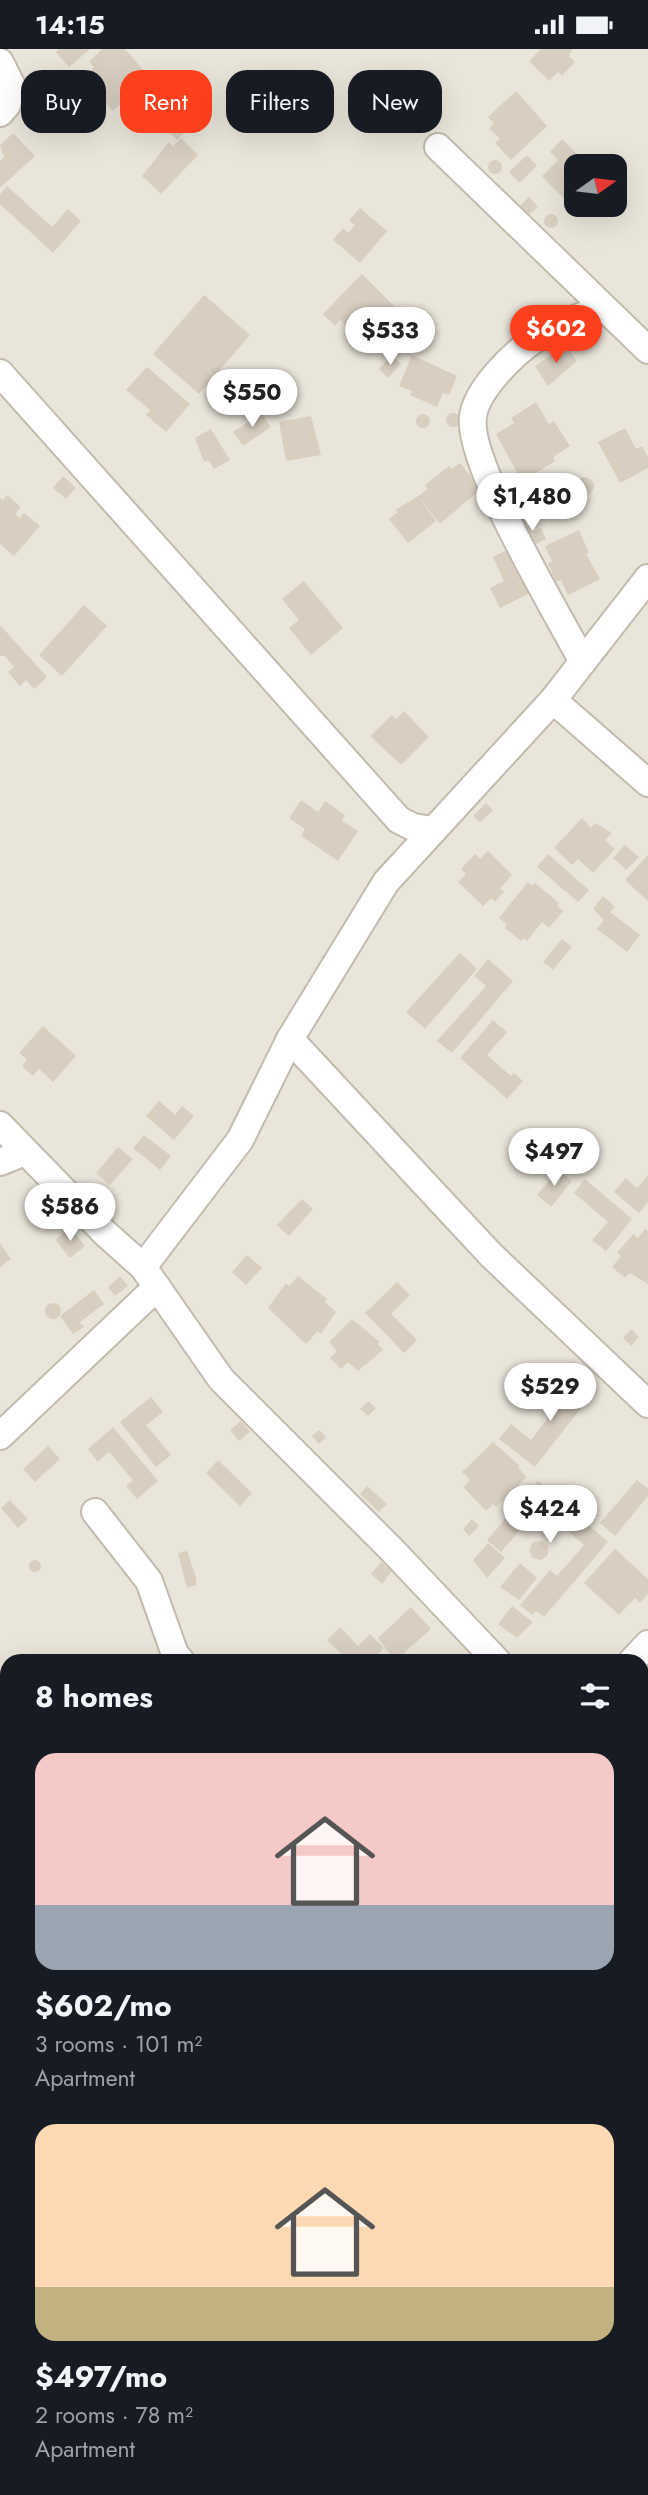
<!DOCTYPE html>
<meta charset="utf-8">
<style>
:root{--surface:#171b24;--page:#20242c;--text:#f1f3f6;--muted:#9ea1a6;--accent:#fc3f1d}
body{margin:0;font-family:Jost,sans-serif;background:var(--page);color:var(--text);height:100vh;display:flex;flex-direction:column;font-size:26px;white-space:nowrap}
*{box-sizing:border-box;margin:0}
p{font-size:23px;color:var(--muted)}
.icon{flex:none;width:38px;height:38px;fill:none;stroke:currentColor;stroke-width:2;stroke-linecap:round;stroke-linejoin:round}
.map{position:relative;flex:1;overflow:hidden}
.details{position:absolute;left:0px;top:1605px;width:649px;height:842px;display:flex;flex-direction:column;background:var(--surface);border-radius:21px 21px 0 0;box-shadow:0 7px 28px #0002}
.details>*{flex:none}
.hud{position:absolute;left:21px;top:21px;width:607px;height:63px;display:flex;gap:14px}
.needle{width:46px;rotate:76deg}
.controls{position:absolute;left:564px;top:105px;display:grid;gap:14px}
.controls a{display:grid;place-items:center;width:63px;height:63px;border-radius:14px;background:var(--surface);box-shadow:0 7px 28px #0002;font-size:35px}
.price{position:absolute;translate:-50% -60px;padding:0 16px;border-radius:24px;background:#fff;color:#222;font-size:23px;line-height:46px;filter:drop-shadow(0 2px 4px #0008)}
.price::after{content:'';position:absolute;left:50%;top:42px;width:21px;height:16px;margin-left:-10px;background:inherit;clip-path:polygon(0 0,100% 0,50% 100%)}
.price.selected{background:var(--accent);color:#fff}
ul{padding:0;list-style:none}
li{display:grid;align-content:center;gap:14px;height:371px;padding:0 35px}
li span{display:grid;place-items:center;height:217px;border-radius:21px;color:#555}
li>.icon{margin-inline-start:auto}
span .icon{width:126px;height:126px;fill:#fffc;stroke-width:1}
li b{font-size:30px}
h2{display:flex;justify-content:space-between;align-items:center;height:84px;padding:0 35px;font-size:30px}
.pill{padding:0 24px;border-radius:21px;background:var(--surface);box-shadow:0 7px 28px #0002;font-size:24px;line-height:63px}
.pill.selected{background:var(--accent);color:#fff}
.status{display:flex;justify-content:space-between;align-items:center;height:49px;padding:0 35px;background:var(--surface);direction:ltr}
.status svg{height:19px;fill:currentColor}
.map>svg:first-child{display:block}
.residential{fill:#eae5da;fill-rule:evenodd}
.building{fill:#d8cfc1}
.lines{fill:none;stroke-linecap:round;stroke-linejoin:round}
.minor-casing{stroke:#c2bbae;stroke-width:30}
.minor{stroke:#fff;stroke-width:26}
</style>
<div class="status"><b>14:15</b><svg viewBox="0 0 49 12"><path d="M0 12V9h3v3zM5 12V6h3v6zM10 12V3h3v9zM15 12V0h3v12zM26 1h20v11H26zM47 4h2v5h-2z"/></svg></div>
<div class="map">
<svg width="648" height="2446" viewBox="0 0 648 2446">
<rect width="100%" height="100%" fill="#f6f3ec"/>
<!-- residential -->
<path class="residential" d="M 0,0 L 648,0 L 648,2446 L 0,2446 ZM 576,117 L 614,117 L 614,156 L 576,156 ZM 7,1612 L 642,1612 L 642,2440 L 7,2440 Z"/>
<!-- building -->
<g class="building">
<polygon points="59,0 90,0 69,18 56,3"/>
<polygon points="102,0 125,0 149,28 113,62 107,55 102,60 84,41 89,36 82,30 94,18 89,13"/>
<polygon points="541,0 572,0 569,7 575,13 562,27 558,23 549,32 529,12"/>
<polygon points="159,30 199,69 177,91 165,79 161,83 137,53"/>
<polygon points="516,42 547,77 511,111 495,94 500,90 489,79 494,74 488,68"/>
<polygon points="13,84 35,107 0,139 0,112 4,108 0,96"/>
<polygon points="181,89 198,106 161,145 142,127 169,93 173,97"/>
<polygon points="562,90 589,117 576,117 576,150 570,156 542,127 558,111 550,103"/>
<polygon points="527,106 537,117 519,134 509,123"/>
<circle cx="495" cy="118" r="7"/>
<polygon points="7,137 52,178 68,160 81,172 53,204 0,155 0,145"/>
<polygon points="529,148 538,158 528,166 520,157"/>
<polygon points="360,159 387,182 360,214 333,191 343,179 348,184 355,176 349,171"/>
<circle cx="551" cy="172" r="7"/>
<polygon points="362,225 395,258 356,298 346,288 352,282 340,271 335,277 323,265"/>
<polygon points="204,246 250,286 199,345 153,305"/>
<polygon points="566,296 577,312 548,337 535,317"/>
<polygon points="392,306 401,315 388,329 379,320"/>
<polygon points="412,306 457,327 449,346 443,344 437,358 410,346 412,342 399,337"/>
<polygon points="147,318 190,355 166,383 146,366 150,361 126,341"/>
<polygon points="536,353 549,375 554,372 570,397 553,408 555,412 522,433 496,385 514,374 511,369"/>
<polygon points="261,364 271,378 243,397 233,383"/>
<circle cx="453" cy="371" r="7"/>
<circle cx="423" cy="372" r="7"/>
<polygon points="311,367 321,406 286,412 279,373"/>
<polygon points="625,379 636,400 642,397 648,408 648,419 620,434 598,393"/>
<polygon points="211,380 230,411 214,420 208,411 204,413 195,389"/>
<polygon points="460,414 481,440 440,475 420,450 436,472 408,494 389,470 398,463 395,461 417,448 428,440 425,436 449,417 451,420"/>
<polygon points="63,427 76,439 66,450 53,439"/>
<circle cx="585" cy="437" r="9"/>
<polygon points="7,446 21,458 15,465 20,469 24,464 40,477 14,507 0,495 0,449 3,451"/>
<polygon points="527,469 534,483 541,479 546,490 532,497 519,472"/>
<polygon points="579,481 589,504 586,505 600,530 568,546 561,531 556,533 548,514 552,512 545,497"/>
<polygon points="509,500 530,544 500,559 490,539 504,532 493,508"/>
<polygon points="304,532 343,579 311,606 289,579 299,571 282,550"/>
<polygon points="84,556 107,577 62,627 39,606"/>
<polygon points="0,576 47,628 34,640 26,631 20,637 8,623 14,618 5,607 0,607"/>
<polygon points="404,662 429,688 401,716 370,687 392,666 396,670"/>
<polygon points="301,751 318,763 325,752 345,766 342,772 358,782 338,812 301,787 305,780 289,769"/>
<polygon points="486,754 493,761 480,774 473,767"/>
<polygon points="582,769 591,779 595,774 612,784 605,791 615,800 593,824 578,810 572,816 554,799"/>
<polygon points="625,796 639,808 626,821 613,809"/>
<polygon points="488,802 512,826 500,839 504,843 495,853 491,849 483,857 458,833 466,825 461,820 475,805 480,810"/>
<polygon points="548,805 589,841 578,853 537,818"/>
<polygon points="648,806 648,852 625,831"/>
<polygon points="528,833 532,837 535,834 559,854 557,857 563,862 549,879 542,873 527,892 523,889 521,892 505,879 507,875 499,869"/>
<polygon points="603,847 615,858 610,863 640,886 627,903 597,880 604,871 593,860"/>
<polygon points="562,890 572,898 553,921 543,913"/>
<polygon points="460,904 477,920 425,980 406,963"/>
<polygon points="488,910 513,932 452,1004 437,992 486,937 474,927"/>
<polygon points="493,971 507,983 487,1006 511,1027 514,1024 523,1032 507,1050 460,1009"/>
<polygon points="43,977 76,1007 53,1033 39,1020 33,1027 22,1017 27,1011 19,1004"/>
<polygon points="159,1052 175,1066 182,1057 194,1067 174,1091 146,1067"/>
<polygon points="144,1086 171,1107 160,1121 133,1099"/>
<polygon points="118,1098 133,1110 110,1136 96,1124"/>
<polygon points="532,1103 539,1110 527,1121 520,1114"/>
<polygon points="558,1121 572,1132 551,1158 537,1146"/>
<polygon points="648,1126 648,1153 639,1164 614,1143 626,1129 637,1139"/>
<polygon points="585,1130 632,1170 606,1202 592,1191 608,1173 574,1144"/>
<polygon points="302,1150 313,1160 289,1187 277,1176"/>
<polygon points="70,1178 85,1197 70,1209 55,1191"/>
<polygon points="645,1180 648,1182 648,1235 630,1224 625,1229 612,1218 621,1207 617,1204 633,1185 638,1189"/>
<polygon points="0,1194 11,1210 0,1218"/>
<polygon points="247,1206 262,1219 246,1236 232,1223"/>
<polygon points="120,1227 128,1237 115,1247 108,1238"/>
<polygon points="298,1227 327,1250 325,1253 336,1263 321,1285 318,1282 306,1295 268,1259 286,1234 289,1237"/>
<polygon points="397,1233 410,1246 391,1265 417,1291 404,1304 365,1264"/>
<polygon points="94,1241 104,1255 80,1273 84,1278 73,1285 60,1267"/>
<circle cx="53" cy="1262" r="8"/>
<polygon points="352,1270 380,1293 378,1295 383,1301 358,1322 348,1313 341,1320 330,1309 337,1302 329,1293"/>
<polygon points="631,1280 639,1288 631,1297 623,1289"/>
<polygon points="571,1325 594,1342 535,1418 499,1390 511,1375 531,1391 564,1349 557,1343"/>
<polygon points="151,1348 163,1363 146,1376 171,1406 156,1418 120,1373"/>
<polygon points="368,1352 376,1359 368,1367 360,1360"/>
<polygon points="241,1372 250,1383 239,1392 230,1381"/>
<polygon points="113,1378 158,1432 137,1450 126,1437 133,1431 109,1403 98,1413 88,1400"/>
<polygon points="319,1381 326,1388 319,1395 312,1387"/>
<polygon points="493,1393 520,1417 518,1419 527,1428 496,1458 493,1455 486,1462 463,1438 470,1431 462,1423"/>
<polygon points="48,1397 60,1410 35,1433 23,1420"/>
<polygon points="218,1411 252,1444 240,1457 206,1424"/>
<polygon points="637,1431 648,1440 648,1447 615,1487 600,1474"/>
<polygon points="538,1432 608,1493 544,1568 536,1562 532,1566 520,1556 550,1521 557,1527 584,1496 540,1458 501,1503 487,1491"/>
<polygon points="367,1437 387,1455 379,1463 360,1445"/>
<polygon points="10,1451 28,1470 18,1479 1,1459"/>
<polygon points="472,1470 479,1477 469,1487 463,1480"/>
<polygon points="542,1492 548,1497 548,1506 541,1511 533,1509 529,1501 533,1493"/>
<polygon points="488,1494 505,1509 487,1529 473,1511"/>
<polygon points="615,1500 648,1530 648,1545 640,1554 635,1549 619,1566 584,1534"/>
<polygon points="187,1502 196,1528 196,1536 187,1539 178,1504"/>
<circle cx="35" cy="1517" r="6"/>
<polygon points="381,1513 392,1522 382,1535 371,1525"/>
<polygon points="520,1514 537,1529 519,1551 500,1538"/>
<polygon points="512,1557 533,1573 517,1589 498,1575"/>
<polygon points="411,1558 431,1580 395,1612 378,1589"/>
<polygon points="340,1578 358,1597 370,1585 384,1599 371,1612 348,1612 327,1591"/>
<polygon points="7,1798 7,1819 0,1811 0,1804"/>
<polygon points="648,1992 648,2014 642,2009 642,1999"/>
<polygon points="648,2318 648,2374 642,2369 642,2326"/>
<polygon points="326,2440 348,2440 352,2446 330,2446"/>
</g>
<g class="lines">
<!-- minor casing -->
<g class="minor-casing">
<g id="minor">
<polyline points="0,13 12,37 7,56 0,64"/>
<polyline points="438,98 648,301"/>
<polyline points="0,324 399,771 413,778 433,781"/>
<path d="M 582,611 C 558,566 466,412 473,368 C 476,341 513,305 535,290 C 554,276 581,268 603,259"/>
<polyline points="553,651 648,734"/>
<polyline points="290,990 491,1206 648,1355"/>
<polyline points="0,1076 105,1184 143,1218 221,1330 391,1500 497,1612"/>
<polyline points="0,1113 25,1103"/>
<polyline points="143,1218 240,1091 290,990 386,833 553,651 648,529"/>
<polyline points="0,1387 157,1238"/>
<polyline points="95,1463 149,1532 175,1605 181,1612"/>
<polyline points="632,1612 648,1595"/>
<polyline points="642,1755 648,1760"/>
<polyline points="0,1758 7,1766"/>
<polyline points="642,1835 648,1827"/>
<polyline points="0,1902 7,1900"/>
<polyline points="0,1950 7,1955"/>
<polyline points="642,2217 648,2210"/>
<polyline points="642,2263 648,2268"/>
<polyline points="166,2446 174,2440"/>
<polyline points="635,2446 641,2440"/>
</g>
</g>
<!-- minor -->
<use href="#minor" class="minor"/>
</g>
</svg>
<div class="controls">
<a><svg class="needle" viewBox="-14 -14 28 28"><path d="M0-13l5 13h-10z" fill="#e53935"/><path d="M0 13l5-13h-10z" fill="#9ea1a6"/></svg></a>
</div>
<b class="price selected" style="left:556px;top:316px">$602</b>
<b class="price" style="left:390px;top:318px">$533</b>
<b class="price" style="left:252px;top:380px">$550</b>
<b class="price" style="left:532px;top:484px">$1,480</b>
<b class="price" style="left:554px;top:1139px">$497</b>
<b class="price" style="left:70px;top:1194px">$586</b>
<b class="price" style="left:550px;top:1374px">$529</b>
<b class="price" style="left:550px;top:1496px">$424</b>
<div class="hud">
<a class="pill">Buy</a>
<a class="pill selected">Rent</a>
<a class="pill">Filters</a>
<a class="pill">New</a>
</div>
<section class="details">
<h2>8 homes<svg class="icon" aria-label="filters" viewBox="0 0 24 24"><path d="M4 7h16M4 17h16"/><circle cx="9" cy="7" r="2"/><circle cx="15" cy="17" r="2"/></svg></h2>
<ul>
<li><span style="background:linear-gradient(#f6c9c9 70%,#9aa5b1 0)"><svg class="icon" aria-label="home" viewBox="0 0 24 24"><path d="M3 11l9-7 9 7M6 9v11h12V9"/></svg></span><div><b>$602/mo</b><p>3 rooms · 101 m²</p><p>Apartment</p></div></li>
<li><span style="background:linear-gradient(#ffd9b3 75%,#c2b280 0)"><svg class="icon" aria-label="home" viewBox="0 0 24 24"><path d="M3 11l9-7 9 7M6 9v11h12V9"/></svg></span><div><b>$497/mo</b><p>2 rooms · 78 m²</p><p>Apartment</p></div></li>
</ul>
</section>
</div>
